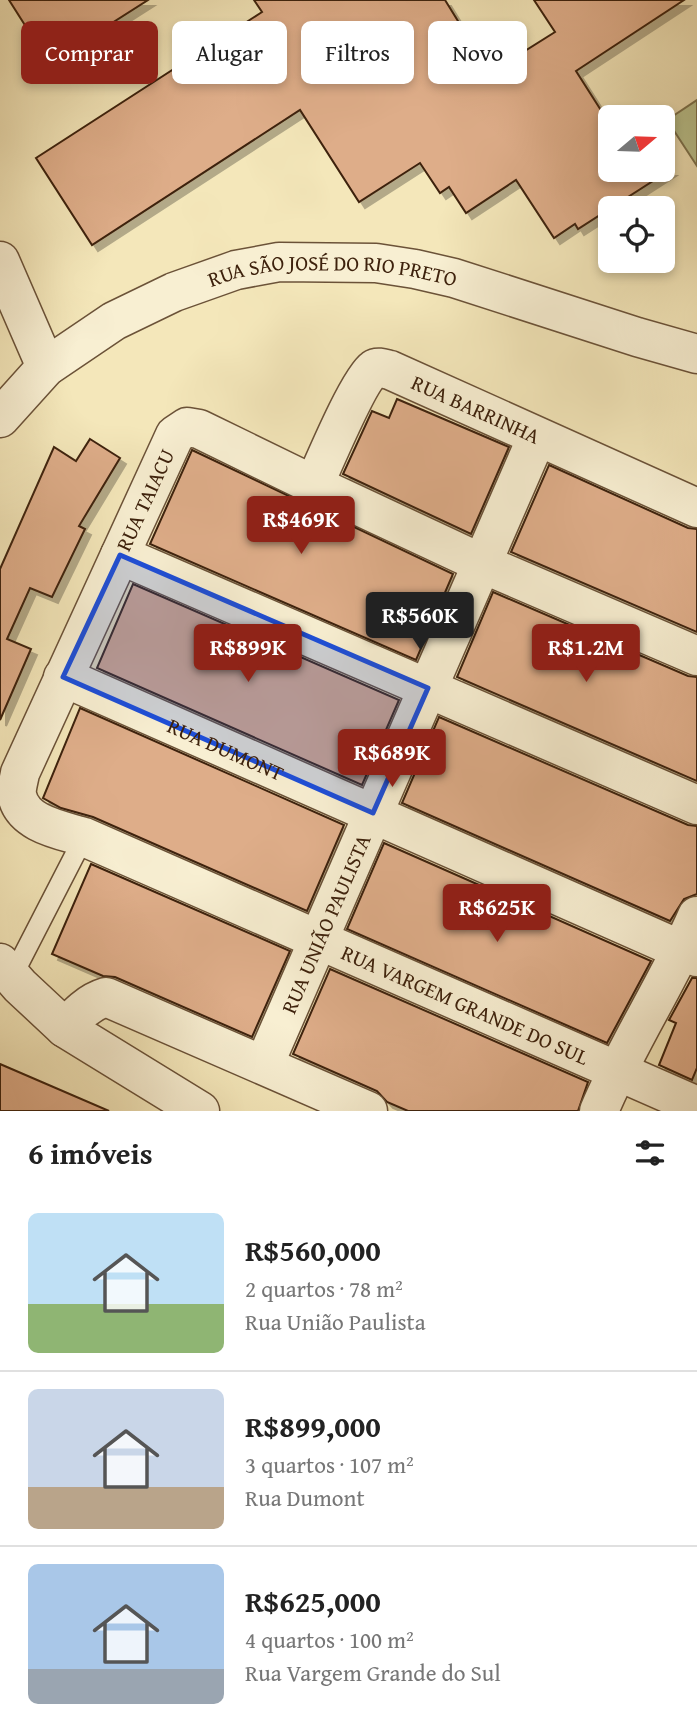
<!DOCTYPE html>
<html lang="pt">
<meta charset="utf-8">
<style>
:root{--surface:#fff;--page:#f2f2f2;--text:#222;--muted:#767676;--line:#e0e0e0;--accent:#8f2418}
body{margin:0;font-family:"Gentium Book Plus",serif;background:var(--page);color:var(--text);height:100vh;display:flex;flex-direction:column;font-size:26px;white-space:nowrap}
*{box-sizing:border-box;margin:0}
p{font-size:23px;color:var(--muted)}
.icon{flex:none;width:38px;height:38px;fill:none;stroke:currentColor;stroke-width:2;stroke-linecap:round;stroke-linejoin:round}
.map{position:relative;height:1111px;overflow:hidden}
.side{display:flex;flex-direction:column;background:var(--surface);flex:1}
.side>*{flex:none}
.guide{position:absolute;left:21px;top:21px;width:656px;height:63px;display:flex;gap:14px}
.needle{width:46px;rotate:71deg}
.fabs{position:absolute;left:598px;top:105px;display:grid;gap:14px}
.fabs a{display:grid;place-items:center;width:77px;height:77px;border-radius:10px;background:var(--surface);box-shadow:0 4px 10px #0003;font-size:35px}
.price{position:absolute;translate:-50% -60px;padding:0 16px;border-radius:7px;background:var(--accent);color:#fff;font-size:23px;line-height:46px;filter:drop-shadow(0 2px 4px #0008)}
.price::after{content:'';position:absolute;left:50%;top:42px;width:21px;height:16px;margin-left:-10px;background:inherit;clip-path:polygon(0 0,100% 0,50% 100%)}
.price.active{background:#222;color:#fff}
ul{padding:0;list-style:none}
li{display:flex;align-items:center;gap:21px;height:175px;padding:0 28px}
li+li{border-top:2px solid var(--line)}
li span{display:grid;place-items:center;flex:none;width:196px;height:140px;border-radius:10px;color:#555}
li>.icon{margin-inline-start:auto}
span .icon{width:84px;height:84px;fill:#fffc;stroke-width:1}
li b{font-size:30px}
h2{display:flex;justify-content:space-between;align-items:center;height:84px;padding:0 28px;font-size:30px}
.tag{padding:0 24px;border-radius:10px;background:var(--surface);box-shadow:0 4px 10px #0003;font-size:24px;line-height:63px}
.tag.active{background:var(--accent);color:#fff}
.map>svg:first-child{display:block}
.green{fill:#bbc590;stroke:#7c734e;stroke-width:2}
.building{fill:#dead89;stroke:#3d210c;stroke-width:2;filter:url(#shadow)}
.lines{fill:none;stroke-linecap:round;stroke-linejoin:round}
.lane-casing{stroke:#6b5238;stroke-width:22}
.street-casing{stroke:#6b5238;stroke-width:41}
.lane{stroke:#f8efd2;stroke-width:19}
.street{stroke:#f8efd2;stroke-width:38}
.marked{fill:#1d4ed8;fill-opacity:0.2;stroke:#1d4ed8;stroke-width:5;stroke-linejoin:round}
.labels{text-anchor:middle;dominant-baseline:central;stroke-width:6;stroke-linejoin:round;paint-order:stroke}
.street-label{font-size:21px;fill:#3d210c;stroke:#f8efd2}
</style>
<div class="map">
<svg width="697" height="1111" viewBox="0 0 697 1111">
<defs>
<filter id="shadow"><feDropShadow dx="6" dy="6" stdDeviation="0" flood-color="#0004"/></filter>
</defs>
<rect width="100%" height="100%" fill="#f4e7ba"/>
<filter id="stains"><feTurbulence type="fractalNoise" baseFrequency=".00286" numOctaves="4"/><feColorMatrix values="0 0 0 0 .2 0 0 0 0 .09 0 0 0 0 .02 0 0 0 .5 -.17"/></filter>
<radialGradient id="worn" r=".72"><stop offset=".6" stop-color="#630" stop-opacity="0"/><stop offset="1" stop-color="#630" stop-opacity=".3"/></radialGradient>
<!-- green -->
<polygon class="green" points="697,100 697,166 667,120"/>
<!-- building -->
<g class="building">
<polygon points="9,0 148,0 49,63"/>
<polygon points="254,0 445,0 471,42 485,33 504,64 555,32 534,0 684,0 576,71 611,126 611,170 670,170 578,229 575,224 554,238 516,180 466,213 449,187 440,193 420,163 359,202 300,110 92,245 36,158 262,12"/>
<polygon points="397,399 509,447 471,534 343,474 372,411 389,418"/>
<polygon points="90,439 120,458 79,526 85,529 52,597 30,588 7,639 31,649 0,720 0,569 54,447 76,461"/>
<polygon points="192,450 453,574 416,660 150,544"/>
<polygon points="549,465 688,528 697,529 697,632 511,552"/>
<polygon points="133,584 399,700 362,785 97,668"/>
<polygon points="493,592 688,676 697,677 697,781 457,677"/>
<polygon points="80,708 344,825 307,911 93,817 61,808 43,798"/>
<polygon points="439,717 688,825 697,826 697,894 684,899 670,921 402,803"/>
<polygon points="384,843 651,961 607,1043 347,929"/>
<polygon points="91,864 290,951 252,1037 115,977 103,976 52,954"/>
<polygon points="330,969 588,1082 578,1111 408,1111 387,1102 377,1091 293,1054"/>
<polygon points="692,978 697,978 697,1068 692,1080 659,1065 676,1023 669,1020"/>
<polygon points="0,1064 109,1111 0,1111"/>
</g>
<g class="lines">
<!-- lane casing -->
<g class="lane-casing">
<polyline id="lane" points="12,977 84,837"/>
</g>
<!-- street casing -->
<g class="street-casing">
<g id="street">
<polyline points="0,261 46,367"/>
<path id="s1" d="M 0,418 L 46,367 L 114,321 L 174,292 L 236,270 L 279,262 L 376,263 L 415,269 L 454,278 L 637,337 L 697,354"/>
<path id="s2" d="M 314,485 C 323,465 359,379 374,369 C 378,366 385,369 390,370 L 697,508"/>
<polyline points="120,555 697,805"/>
<path id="s3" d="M 697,656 L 483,564 L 314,485 L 199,429 L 187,427 L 175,435 L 20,773 C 19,780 16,788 17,795 C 22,824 61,830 84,837 L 697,1106"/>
<path id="s4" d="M 63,677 L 697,957"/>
<polyline points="0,963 20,986 65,1028 200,1111"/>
<path d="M 65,1028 C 77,1015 89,1002 106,997 L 368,1111"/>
<path id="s5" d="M 264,1065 L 537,437"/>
<path d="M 599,1111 C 627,1044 668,983 697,916"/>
</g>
</g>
<!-- lane -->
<use href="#lane" class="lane"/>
<!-- street -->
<use href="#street" class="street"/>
</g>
<!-- marked area -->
<path class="marked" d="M 120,555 L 428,688 L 373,813 L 63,677 Z"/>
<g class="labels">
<!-- street labels -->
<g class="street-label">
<text stroke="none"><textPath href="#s1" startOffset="380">RUA SÃO JOSÉ DO RIO PRETO</textPath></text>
<text stroke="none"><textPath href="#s2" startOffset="242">RUA BARRINHA</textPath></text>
<text transform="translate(145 500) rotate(-65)">RUA TAIACU</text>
<text stroke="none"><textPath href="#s4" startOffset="178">RUA DUMONT</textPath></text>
<text stroke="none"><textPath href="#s5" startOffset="154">RUA UNIÃO PAULISTA</textPath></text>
<text stroke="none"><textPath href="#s3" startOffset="1468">RUA VARGEM GRANDE DO SUL</textPath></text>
</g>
</g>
<rect width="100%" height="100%" filter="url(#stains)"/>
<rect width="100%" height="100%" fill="url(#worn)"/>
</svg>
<div class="fabs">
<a><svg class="needle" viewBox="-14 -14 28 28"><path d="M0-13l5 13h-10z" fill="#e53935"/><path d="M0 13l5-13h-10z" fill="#767676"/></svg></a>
<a><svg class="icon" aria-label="locate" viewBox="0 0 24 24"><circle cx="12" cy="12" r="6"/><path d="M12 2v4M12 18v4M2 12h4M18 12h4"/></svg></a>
</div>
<b class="price" style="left:301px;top:556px">R$469K</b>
<b class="price active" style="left:420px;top:652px">R$560K</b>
<b class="price" style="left:248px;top:684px">R$899K</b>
<b class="price" style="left:586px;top:684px">R$1.2M</b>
<b class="price" style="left:392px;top:789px">R$689K</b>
<b class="price" style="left:497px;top:944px">R$625K</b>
<div class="guide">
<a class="tag active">Comprar</a>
<a class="tag">Alugar</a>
<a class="tag">Filtros</a>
<a class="tag">Novo</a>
</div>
</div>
<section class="side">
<h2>6 imóveis<svg class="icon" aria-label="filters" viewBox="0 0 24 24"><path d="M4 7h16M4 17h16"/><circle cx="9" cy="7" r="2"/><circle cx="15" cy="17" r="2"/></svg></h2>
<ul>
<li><span style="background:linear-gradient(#bfe0f5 65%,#8fb573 0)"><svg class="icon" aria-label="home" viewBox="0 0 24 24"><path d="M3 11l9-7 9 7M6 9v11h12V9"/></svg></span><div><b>R$560,000</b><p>2 quartos · 78 m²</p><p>Rua União Paulista</p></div></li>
<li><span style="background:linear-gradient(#c9d6e8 70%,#b9a48a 0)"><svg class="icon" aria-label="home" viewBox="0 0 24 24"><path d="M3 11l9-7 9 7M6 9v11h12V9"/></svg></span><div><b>R$899,000</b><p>3 quartos · 107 m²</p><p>Rua Dumont</p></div></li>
<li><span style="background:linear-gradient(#a9c7e8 75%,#9aa5b1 0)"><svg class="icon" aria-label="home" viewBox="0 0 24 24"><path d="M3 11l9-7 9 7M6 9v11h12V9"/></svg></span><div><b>R$625,000</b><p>4 quartos · 100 m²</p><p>Rua Vargem Grande do Sul</p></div></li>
</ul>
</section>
